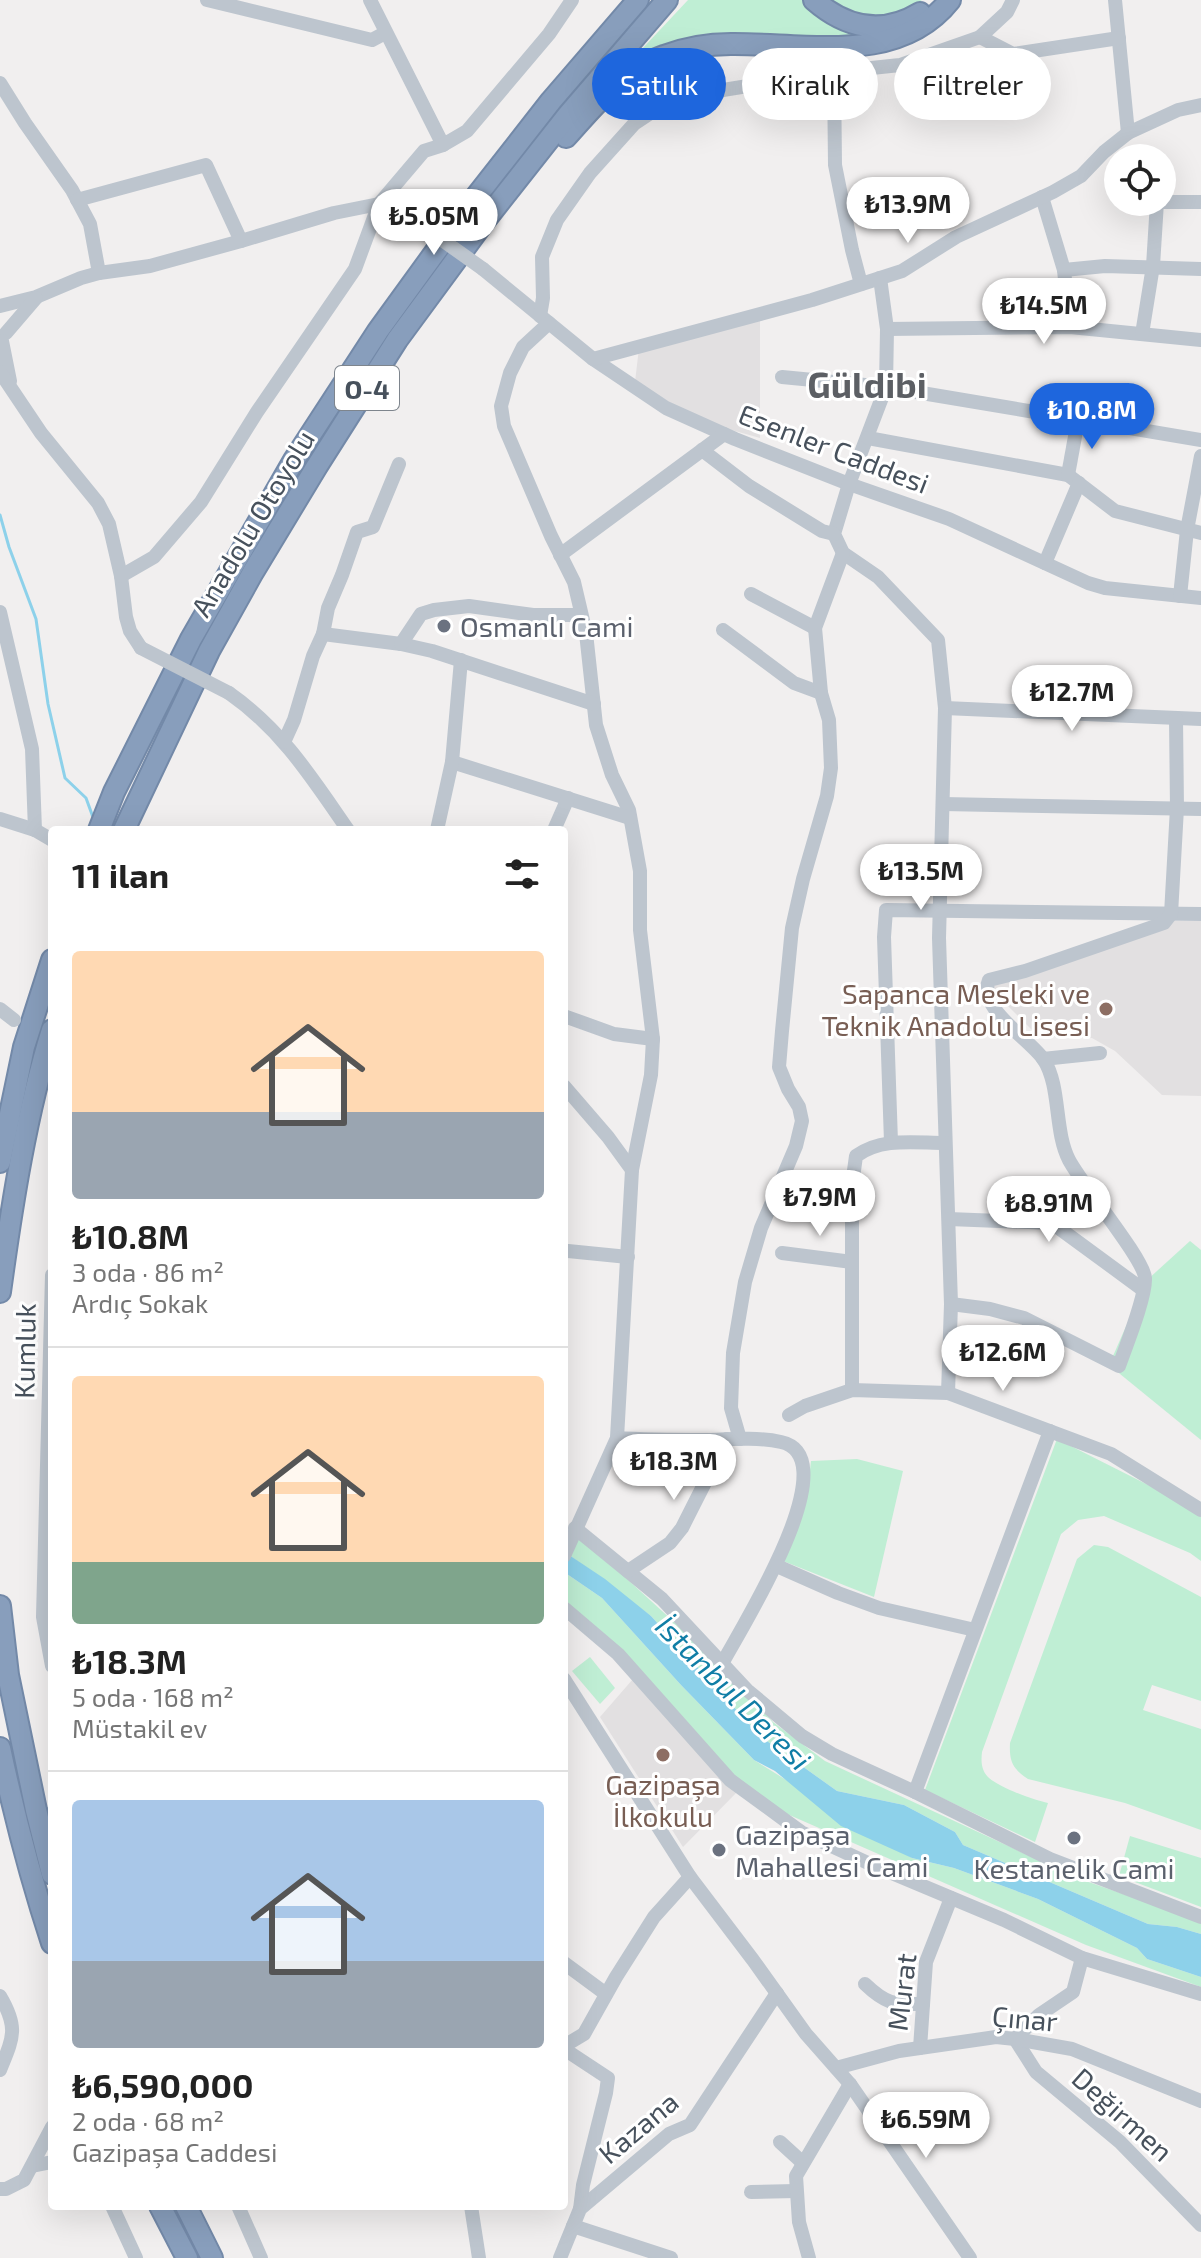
<!DOCTYPE html>
<html lang="tr">
<meta charset="utf-8">
<style>
:root{--surface:#fff;--page:#f6f6f6;--text:#222;--muted:#767676;--line:#e0e0e0;--accent:#1e66dd}
body{margin:0;font-family:"Exo 2",sans-serif;background:var(--page);color:var(--text);height:100vh;display:flex;flex-direction:column;font-size:30px;white-space:nowrap}
*{box-sizing:border-box;margin:0}
p{font-size:26px;color:var(--muted)}
.icon{flex:none;width:44px;height:44px;fill:none;stroke:currentColor;stroke-width:2;stroke-linecap:round;stroke-linejoin:round}
.map{position:relative;flex:1;overflow:hidden}
.panel{position:absolute;left:48px;top:826px;width:520px;height:1384px;display:flex;flex-direction:column;background:var(--surface);border-radius:8px;box-shadow:0 8px 32px #0002}
.panel>*{flex:none}
.top-card{position:absolute;left:592px;top:48px;width:488px;height:72px;display:flex;gap:16px}
.buttons{position:absolute;left:1104px;top:144px;display:grid;gap:16px}
.buttons a{display:grid;place-items:center;width:72px;height:72px;border-radius:50%;background:var(--surface);box-shadow:0 8px 32px #0002;font-size:40px}
.price{position:absolute;translate:-50% -68px;padding:0 18px;border-radius:28px;background:#fff;color:#222;font-size:26px;line-height:52px;filter:drop-shadow(0 2px 4px #0008)}
.price::after{content:'';position:absolute;left:50%;top:48px;width:24px;height:18px;margin-left:-12px;background:inherit;clip-path:polygon(0 0,100% 0,50% 100%)}
.price.current{background:var(--accent);color:#fff}
ul{padding:0;list-style:none}
li{display:grid;align-content:center;gap:16px;height:424px;padding:0 24px}
li+li{border-top:2px solid var(--line)}
li span{display:grid;place-items:center;height:248px;border-radius:8px;color:#555}
li>.icon{margin-inline-start:auto}
span .icon{width:144px;height:144px;fill:#fffc;stroke-width:1}
li b{font-size:34px}
h2{display:flex;justify-content:space-between;align-items:center;height:96px;padding:0 24px;font-size:34px}
.pill{padding:0 28px;border-radius:36px;background:var(--surface);box-shadow:0 8px 32px #0002;font-size:28px;line-height:72px}
.pill.current{background:var(--accent);color:#fff}
.map>svg:first-child{display:block}
.education{fill:#e2e0e1}
.green{fill:#bfeed4}
.water{fill:#8dd1ea}
.lines{fill:none;stroke-linecap:round;stroke-linejoin:round}
.stream{stroke:#8dd1ea;stroke-width:3}
.highway-casing{stroke:#7389a8;stroke-width:24}
.minor{stroke:#bdc5ce;stroke-width:14}
.highway{stroke:#889ebc;stroke-width:20}
.minor-bridge{stroke:#bdc5ce;stroke-width:14}
.worship-dot{fill:#6b7280;stroke:#fff;stroke-width:3}
.education-dot{fill:#8d6e63;stroke:#fff;stroke-width:3}
.labels{text-anchor:middle;dominant-baseline:central;stroke-width:6;stroke-linejoin:round;paint-order:stroke}
.shield{fill:#fff;stroke:#7e858d;stroke-width:2}
.shield-label{font-size:26px;font-weight:bold;fill:#47515c}
.street-label{font-size:28px;fill:#47515c;stroke:#fff}
.worship-label{font-size:28px;fill:#5b616d;stroke:#fff;text-anchor:start}
.education-label{font-size:28px;fill:#785e54;stroke:#fff;text-anchor:end}
.water-label{font-size:30px;font-style:italic;fill:#107ea6;stroke:#fff}
.district-label{font-size:36px;font-weight:bold;fill:#5c5f64;stroke:#fff}
</style>
<div class="map">
<svg width="1201" height="2258" viewBox="0 0 1201 2258">
<rect width="100%" height="100%" fill="#f1efef"/>
<!-- education -->
<g class="education">
<polygon points="760,320 760,438 703,422 635,382 639,348"/>
<polygon points="1167,921 1201,921 1201,1096 1162,1095 1115,1051 1092,1038 1060,1038 1035,1033 988,986"/>
<polygon points="633,1679 737,1792 683,1847 600,1717"/>
</g>
<!-- green -->
<g class="green">
<polygon points="688,0 805,0 883,33 858,38 762,35 627,65"/>
<path d="M 829,0 L 922,0 C 893,21 858,22 829,0 Z"/>
<polygon points="1190,1241 1201,1250 1201,1440 1109,1365 1146,1281"/>
<path d="M 1057,1439 L 1164,1493 L 1201,1517 L 1201,1561 L 1190,1553 L 1104,1516 L 1078,1520 L 1061,1534 L 982,1752 C 981,1761 981,1770 988,1777 C 998,1787 1033,1800 1048,1803 L 1035,1842 L 925,1790 Z"/>
<polygon points="857,1459 903,1471 874,1597 783,1561 808,1487 811,1461"/>
<polygon points="579,1535 710,1655 773,1722 825,1761 1077,1878 1201,1921 1201,1934 1177,1927 1148,1924 963,1845 955,1832 904,1805 837,1791 760,1736 651,1616 569,1555"/>
<path d="M 1094,1545 L 1108,1547 L 1201,1597 L 1201,1701 L 1152,1685 L 1143,1710 L 1201,1729 L 1201,1830 L 1125,1803 L 1028,1779 C 1013,1769 1009,1762 1010,1743 L 1077,1559 Z"/>
<polygon points="564,1572 602,1598 681,1685 754,1760 912,1858 954,1868 1038,1899 1137,1948 1147,1959 1201,1977 1201,1987 1086,1945 737,1792 564,1598"/>
<polygon points="590,1657 615,1688 600,1704 572,1671"/>
<polygon points="1130,1836 1201,1858 1201,1907 1119,1876"/>
</g>
<!-- water -->
<polygon class="water" points="569,1555 605,1579 651,1616 760,1736 837,1791 904,1805 955,1832 963,1845 1148,1924 1177,1927 1201,1934 1201,1977 1147,1959 1137,1948 1038,1899 954,1868 912,1858 841,1826 775,1771 754,1760 681,1685 602,1598 564,1572 564,1566"/>
<g class="lines">
<!-- stream -->
<polyline class="stream" points="0,515 9,547 36,619 48,704 65,778 86,798 94,820"/>
<!-- highway casing -->
<g class="highway-casing">
<g id="highway">
<path d="M 814,0 C 846,28 882,36 920,13"/>
<path d="M 566,137 C 595,105 622,70 664,56 C 685,48 709,44 731,44 C 804,43 898,66 950,0"/>
<polyline points="99,830 114,792 191,639 294,460 378,331 468,207 551,101 638,0"/>
<polyline points="124,830 209,651 253,572 317,466 397,340 486,219 568,115 667,0"/>
<polyline points="0,1162 24,1047 52,960"/>
<path d="M 0,1292 C 12,1204 26,1114 52,1030"/>
<polyline points="0,1606 8,1675 36,1810 52,1874"/>
<path d="M 0,1748 C 14,1814 31,1879 52,1943"/>
<polyline points="160,2206 187,2258"/>
<polyline points="186,2206 212,2258"/>
</g>
</g>
<!-- minor -->
<g class="minor">
<polyline points="207,0 372,40 385,33"/>
<polyline points="370,0 443,145"/>
<polyline points="1115,0 1128,133"/>
<polyline points="980,37 1013,54 1119,38"/>
<polyline points="834,72 835,165 852,250 861,284"/>
<polyline points="0,83 25,123 72,190 90,224 99,273"/>
<polyline points="1042,197 1064,270 1070,327"/>
<polyline points="77,200 206,165 241,241"/>
<polyline points="1162,202 1201,202"/>
<polyline points="483,269 593,359 666,408 735,439 849,484 949,519 1088,583 1105,588 1201,598"/>
<polyline points="1064,270 1105,266 1201,269"/>
<polyline points="880,278 887,329 886,387 849,484 834,534 843,553 878,577 938,640 945,708 939,938 951,1304 948,1393"/>
<polyline points="0,306 36,297 81,278 99,273 150,266 241,241 334,213 379,204 407,215"/>
<polyline points="540,316 543,298 542,257 557,220 590,173 634,124 664,104 686,96 834,72 900,65 980,37 1007,12 1013,0"/>
<polyline points="549,323 523,347 510,373 501,406 504,426 551,536 574,582 586,633 596,725 612,775 629,810 640,871 640,930 653,1039 651,1075 632,1170"/>
<polyline points="887,329 1070,327 1201,340"/>
<polyline points="6,333 36,298"/>
<polyline points="1142,334 1153,266 1157,202"/>
<polyline points="2,341 10,381"/>
<polyline points="593,359 812,300 902,271 956,237 1053,192 1081,176 1104,152 1128,133 1178,110 1201,105"/>
<polyline points="0,372 41,433 98,503 109,524 121,576 126,617 130,631 141,648"/>
<polyline points="782,377 886,387 1201,440"/>
<polyline points="868,438 1068,475 1115,511 1201,533"/>
<polyline points="702,450 749,486 822,531 834,534"/>
<polyline points="1068,475 1078,420"/>
<polyline points="560,555 724,434"/>
<polyline points="1045,563 1079,483"/>
<polyline points="121,576 154,557 201,502 257,412 355,269 379,204 424,151 443,145 467,131 549,34 572,0"/>
<polyline points="751,594 815,628"/>
<polyline points="1180,596 1187,530 1201,456"/>
<polyline points="0,612 32,749 35,830"/>
<polyline points="723,630 794,683 821,693"/>
<polyline points="323,634 401,644 432,651 594,704"/>
<polyline points="401,644 421,614 434,610 469,606 533,615 581,615"/>
<path d="M 229,693 C 282,730 312,778 348,830"/>
<polyline points="945,708 1201,719"/>
<polyline points="284,742 294,720 313,656 323,634 328,608 342,575 357,532 373,527 399,464"/>
<polyline points="452,762 630,818"/>
<polyline points="943,804 1201,809"/>
<polyline points="0,819 35,830 52,840"/>
<polyline points="437,830 452,762 461,660"/>
<polyline points="554,830 568,798"/>
<polyline points="0,1009 14,1020"/>
<polyline points="564,1016 614,1034 653,1039"/>
<polyline points="1043,1059 1100,1053"/>
<polyline points="564,1086 608,1137 632,1170 617,1438 564,1556"/>
<polyline points="891,1142 884,937 886,910 1201,914"/>
<polyline points="949,1219 1052,1223 1142,1289"/>
<polyline points="568,1251 628,1257"/>
<polyline points="782,1253 852,1262"/>
<polyline points="52,1275 43,1617 52,1666"/>
<path d="M 951,1304 L 990,1309 L 1024,1318 L 1119,1366 C 1126,1346 1146,1297 1145,1278 C 1144,1259 1082,1185 1069,1160 C 1054,1131 1061,1087 1044,1060 C 1029,1038 977,1009 989,980 L 1025,971 L 1164,923 L 1171,914 L 1177,808 L 1176,718"/>
<path d="M 852,1390 L 852,1185 L 856,1156 C 882,1137 915,1143 945,1143"/>
<polyline points="789,1415 805,1406 852,1390 948,1393 1111,1454 1201,1510"/>
<path d="M 617,1438 C 647,1440 678,1440 708,1440 C 732,1439 758,1437 781,1442 C 850,1457 740,1630 723,1662"/>
<polyline points="740,1439 731,1408 733,1353 745,1282 761,1228 796,1146 802,1121 799,1107 788,1089 779,1067 782,1031 792,928 803,879 827,796 831,768 829,720 821,693 815,628 843,553"/>
<polyline points="575,1528 662,1599 747,1690 802,1736 832,1754 915,1792 1050,1859 1201,1917"/>
<polyline points="777,1566 838,1593 879,1608 975,1630"/>
<polyline points="628,1571 670,1543 682,1528 727,1439"/>
<polyline points="564,1608 618,1654 730,1780 801,1832 868,1863 1004,1920 1082,1958 1201,1994"/>
<polyline points="564,1679 690,1877 753,1960 806,2034 850,2084 970,2258"/>
<polyline points="915,1792 1050,1431"/>
<polyline points="564,1963 606,1994"/>
<path d="M 865,1984 C 887,2005 894,2004 923,2004"/>
<path d="M 0,1996 C 19,2028 13,2038 0,2070"/>
<polyline points="1015,2039 1036,2072 1120,2142 1201,2225"/>
<polyline points="1015,2039 1039,2015 1073,1992 1082,1958"/>
<polyline points="564,2046 584,2034 616,1977 654,1917 690,1877"/>
<polyline points="920,2048 926,1962 951,1898"/>
<polyline points="564,2049 608,2078 606,2093 583,2185 580,2209"/>
<polyline points="836,2068 899,2051 996,2037 1015,2039 1072,2049 1201,2101"/>
<polyline points="780,2142 803,2163"/>
<polyline points="32,2166 52,2162"/>
<polyline points="0,2189 6,2189 24,2180 52,2127"/>
<polyline points="751,2192 796,2191"/>
<polyline points="112,2206 136,2258"/>
<polyline points="238,2206 261,2258"/>
<polyline points="471,2206 479,2258"/>
<polyline points="573,2226 671,2258"/>
<polyline points="560,2258 580,2209 669,2134 690,2125 777,1993"/>
<polyline points="809,2258 799,2222 796,2176 850,2084"/>
</g>
<!-- highway -->
<use href="#highway" class="highway"/>
<!-- minor-bridge -->
<g class="minor-bridge">
<polyline points="407,215 483,269"/>
<polyline points="141,648 229,693"/>
</g>
</g>
<!-- markers -->
<g class="worship-dot">
<circle cx="444" cy="626" r="8"/>
<circle cx="1074" cy="1838" r="8"/>
<circle cx="719" cy="1850" r="8"/>
</g>
<g class="education-dot">
<circle cx="1106" cy="1009" r="8"/>
<circle cx="663" cy="1755" r="8"/>
</g>
<g class="labels">
<!-- shield labels -->
<rect class="shield" x="335" y="366" width="64" height="44" rx="6"/>
<g class="shield-label">
<text x="367" y="388">O-4</text>
</g>
<!-- street labels -->
<g class="street-label">
<text transform="translate(834 448) rotate(21)">Esenler Caddesi</text>
<text transform="translate(252 523) rotate(-59)">Anadolu Otoyolu</text>
<text transform="translate(24 1351) rotate(-89)">Kumluk</text>
<text transform="translate(901 1992) rotate(-83)">Murat</text>
<text transform="translate(1025 2018) rotate(5)">Çınar</text>
<text transform="translate(1123 2114) rotate(42)">Değirmen</text>
<text transform="translate(638 2127) rotate(-40)">Kazana</text>
</g>
<!-- worship labels -->
<g class="worship-label">
<text x="460" y="626">Osmanlı Cami</text>
<text x="735" y="1834">Gazipaşa<tspan x="735" dy="32">Mahallesi Cami</tspan></text>
<text x="1074" y="1868" text-anchor="middle">Kestanelik Cami</text>
</g>
<!-- education labels -->
<g class="education-label">
<text x="1090" y="993">Sapanca Mesleki ve<tspan x="1090" dy="32">Teknik Anadolu Lisesi</tspan></text>
<text x="663" y="1784" text-anchor="middle">Gazipaşa<tspan x="663" dy="32">İlkokulu</tspan></text>
</g>
<!-- water labels -->
<g class="water-label">
<text transform="translate(734 1692) rotate(45)">İstanbul Deresi</text>
</g>
<!-- district labels -->
<g class="district-label">
<text x="867" y="383">Güldibi</text>
</g>
</g>
</svg>
<div class="buttons">
<a><svg class="icon" aria-label="locate" viewBox="0 0 24 24"><circle cx="12" cy="12" r="6"/><path d="M12 2v4M12 18v4M2 12h4M18 12h4"/></svg></a>
</div>
<b class="price" style="left:908px;top:245px">₺13.9M</b>
<b class="price" style="left:434px;top:257px">₺5.05M</b>
<b class="price" style="left:1044px;top:346px">₺14.5M</b>
<b class="price current" style="left:1092px;top:451px">₺10.8M</b>
<b class="price" style="left:1072px;top:733px">₺12.7M</b>
<b class="price" style="left:921px;top:912px">₺13.5M</b>
<b class="price" style="left:820px;top:1238px">₺7.9M</b>
<b class="price" style="left:1049px;top:1244px">₺8.91M</b>
<b class="price" style="left:1003px;top:1393px">₺12.6M</b>
<b class="price" style="left:674px;top:1502px">₺18.3M</b>
<b class="price" style="left:926px;top:2160px">₺6.59M</b>
<div class="top-card">
<a class="pill current">Satılık</a>
<a class="pill">Kiralık</a>
<a class="pill">Filtreler</a>
</div>
<section class="panel">
<h2>11 ilan<svg class="icon" aria-label="filters" viewBox="0 0 24 24"><path d="M4 7h16M4 17h16"/><circle cx="9" cy="7" r="2"/><circle cx="15" cy="17" r="2"/></svg></h2>
<ul>
<li><span style="background:linear-gradient(#ffd9b3 65%,#9aa5b1 0)"><svg class="icon" aria-label="home" viewBox="0 0 24 24"><path d="M3 11l9-7 9 7M6 9v11h12V9"/></svg></span><div><b>₺10.8M</b><p>3 oda · 86 m²</p><p>Ardıç Sokak</p></div></li>
<li><span style="background:linear-gradient(#ffd9b3 75%,#7fa58c 0)"><svg class="icon" aria-label="home" viewBox="0 0 24 24"><path d="M3 11l9-7 9 7M6 9v11h12V9"/></svg></span><div><b>₺18.3M</b><p>5 oda · 168 m²</p><p>Müstakil ev</p></div></li>
<li><span style="background:linear-gradient(#a9c7e8 65%,#9aa5b1 0)"><svg class="icon" aria-label="home" viewBox="0 0 24 24"><path d="M3 11l9-7 9 7M6 9v11h12V9"/></svg></span><div><b>₺6,590,000</b><p>2 oda · 68 m²</p><p>Gazipaşa Caddesi</p></div></li>
</ul>
</section>
</div>
